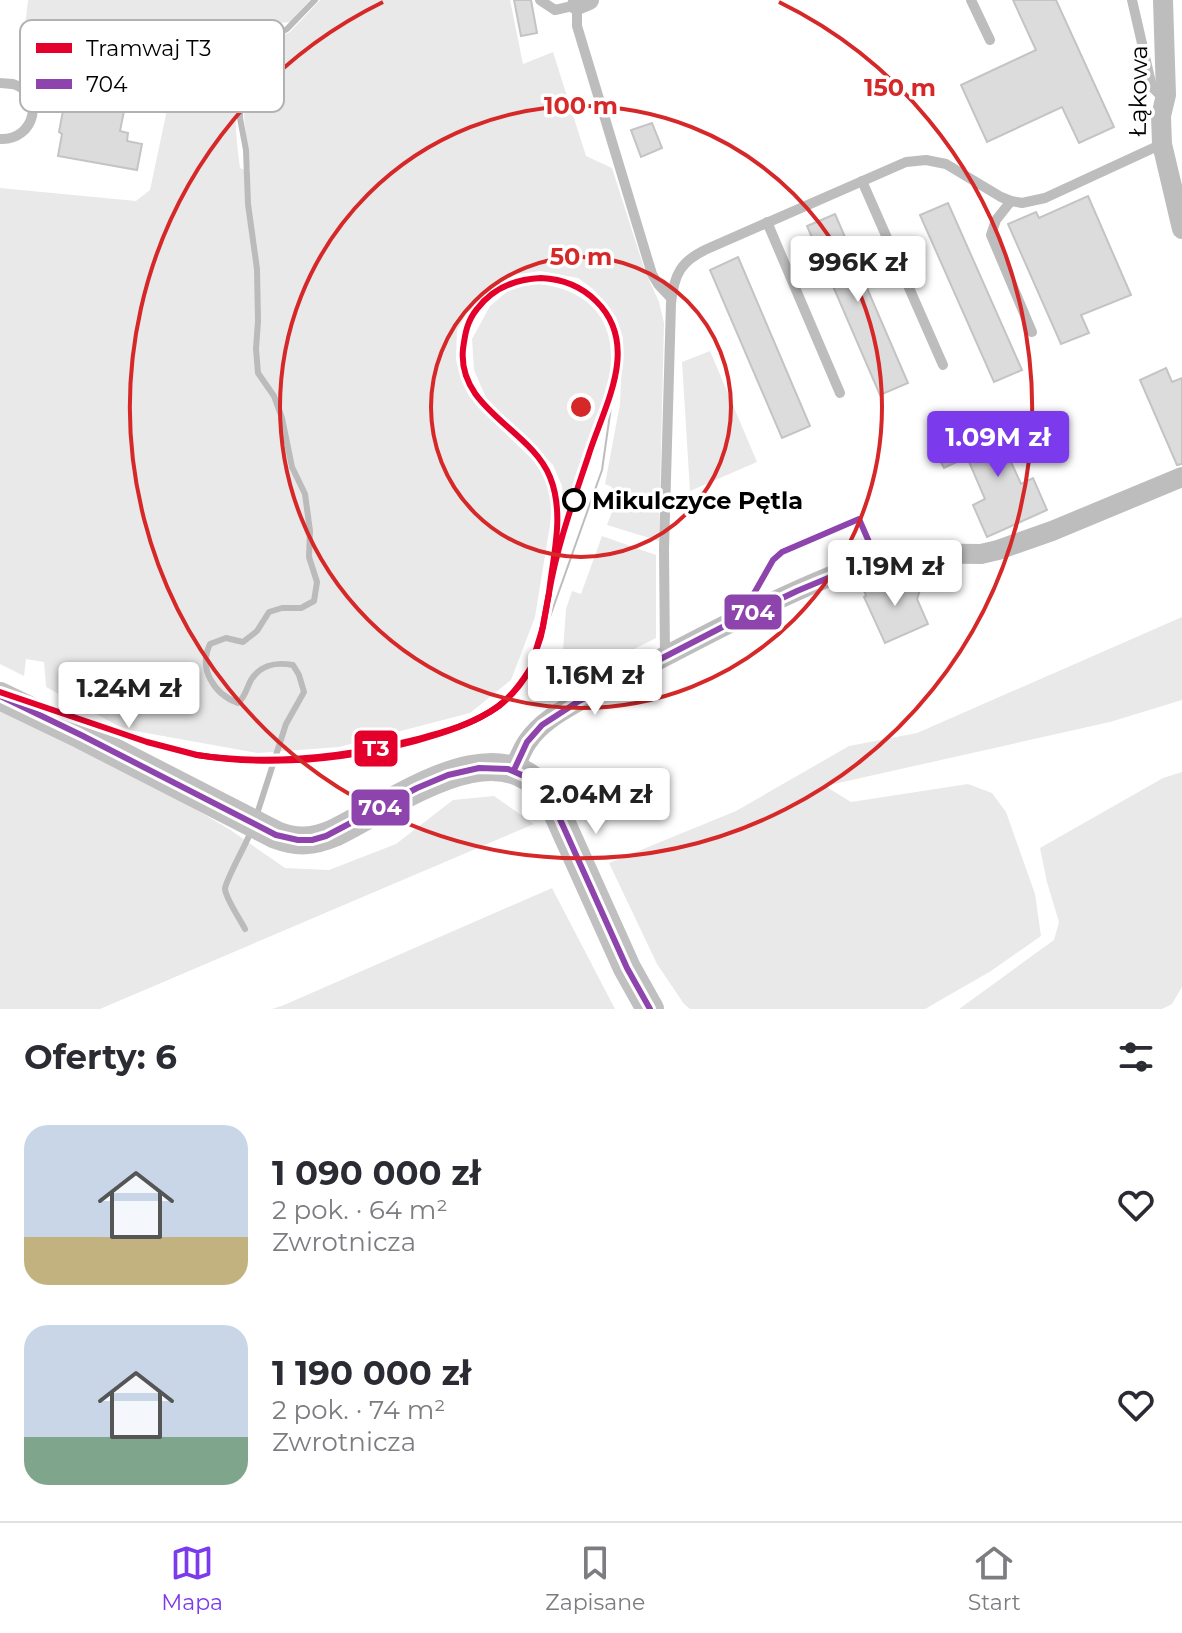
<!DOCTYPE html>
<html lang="pl">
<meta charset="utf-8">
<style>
:root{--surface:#fff;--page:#f2f2f3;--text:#2b2b33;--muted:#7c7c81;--line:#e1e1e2;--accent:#7c3aed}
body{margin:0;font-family:Montserrat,sans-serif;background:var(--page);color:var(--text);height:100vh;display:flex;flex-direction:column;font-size:30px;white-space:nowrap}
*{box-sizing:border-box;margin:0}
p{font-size:26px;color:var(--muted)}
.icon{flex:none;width:44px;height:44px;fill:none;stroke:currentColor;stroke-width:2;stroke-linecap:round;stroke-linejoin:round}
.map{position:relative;height:1009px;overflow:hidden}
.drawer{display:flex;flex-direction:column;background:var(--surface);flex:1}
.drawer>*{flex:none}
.price{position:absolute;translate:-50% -68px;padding:0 18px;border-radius:8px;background:#fff;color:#222;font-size:26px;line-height:52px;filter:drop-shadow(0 2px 4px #0008)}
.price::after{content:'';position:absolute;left:50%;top:48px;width:24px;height:18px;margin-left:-12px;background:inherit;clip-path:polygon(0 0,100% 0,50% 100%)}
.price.active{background:var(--accent);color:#fff}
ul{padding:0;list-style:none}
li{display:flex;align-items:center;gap:24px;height:200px;padding:0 24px}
li span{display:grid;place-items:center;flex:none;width:224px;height:160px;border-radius:24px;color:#555}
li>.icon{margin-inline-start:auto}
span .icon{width:96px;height:96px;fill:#fffc;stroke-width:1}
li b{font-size:34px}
h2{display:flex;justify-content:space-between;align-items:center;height:96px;padding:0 24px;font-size:34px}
.tabs{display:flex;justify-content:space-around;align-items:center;height:112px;border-top:2px solid var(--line);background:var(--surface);font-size:22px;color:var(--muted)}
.tabs a{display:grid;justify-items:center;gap:4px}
.tabs .active{color:var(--accent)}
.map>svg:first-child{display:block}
.green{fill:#e9e9e9}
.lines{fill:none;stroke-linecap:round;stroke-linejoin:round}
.stream{stroke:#bbb;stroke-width:6}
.building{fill:#dcdcdc;stroke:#c4c4c4;stroke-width:2}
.service{stroke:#bdbdbd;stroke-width:10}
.minor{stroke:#bdbdbd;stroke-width:20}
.secondary{stroke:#c0c0c0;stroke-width:28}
.tram{stroke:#bdbdbd;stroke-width:2}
.bus-1-casing{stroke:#fff;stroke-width:12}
.bus-1{stroke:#8e44ad;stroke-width:6}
.tram-1-casing{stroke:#fff;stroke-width:12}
.tram-1{stroke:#e4002b;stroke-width:6}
.ring{fill:none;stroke:#d62828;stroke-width:4}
.stop-dot{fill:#fff;stroke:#000;stroke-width:4}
.labels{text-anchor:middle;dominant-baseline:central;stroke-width:7;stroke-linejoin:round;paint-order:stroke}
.street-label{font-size:24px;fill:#000;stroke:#fff}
.stop-label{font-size:24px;font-weight:bold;fill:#000;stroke:#fff;text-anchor:start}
.key{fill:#fff;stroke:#b2b2b2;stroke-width:2}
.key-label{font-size:22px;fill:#000}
.centre{fill:#d62828;stroke:#fff;stroke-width:4}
.ring-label{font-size:24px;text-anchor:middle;font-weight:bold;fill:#d62828;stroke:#fff;stroke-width:7;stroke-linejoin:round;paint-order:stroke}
.line-badge{stroke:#fff;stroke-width:3}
.badge-label{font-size:22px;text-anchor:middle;font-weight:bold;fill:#fff}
</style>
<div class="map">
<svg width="1182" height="1009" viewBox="0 0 1182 1009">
<rect width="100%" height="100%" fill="#fff"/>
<!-- green -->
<g class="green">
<path d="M 28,0 L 310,0 L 290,22 C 284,23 276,22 271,24 C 265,27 261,33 258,38 C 230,77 234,124 240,168 L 250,172 L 244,118 L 246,79 L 266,44 L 290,32 L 320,0 L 510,0 L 523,64 L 553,52 L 586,156 L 612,168 L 645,271 L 659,302 L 664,323 L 659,541 L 607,525 L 616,501 L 609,498 L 612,487 L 605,484 L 620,404 L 623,338 L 616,317 L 593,289 L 578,278 L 540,271 L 513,275 L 500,281 L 473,303 L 457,330 L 456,360 L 467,392 L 477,406 L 533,460 L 546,479 L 552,501 L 550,525 L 535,617 L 511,680 L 470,713 L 339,747 L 258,753 L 124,729 L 46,687 L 44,662 L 26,659 L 24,676 L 0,664 L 0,188 L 136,201 L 150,190 L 179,53 L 24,35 Z"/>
<path d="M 539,284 C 593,290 619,325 609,378 C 606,396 597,414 591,431 C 582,458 573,486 564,513 L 562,486 L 553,465 L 486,398 L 474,370 L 472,339 L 490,306 L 508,291 L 524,286 Z"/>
<polygon points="710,351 757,462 690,491 682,362"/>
<polygon points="602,536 656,555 656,638 570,681 562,664 566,609 572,591 581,594"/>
<polygon points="1182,617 1182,700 1110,722 825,786 851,802 968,784 992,793 1006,812 1035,894 1041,936 991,971 925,1009 690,1009 684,1004 657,964 609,863 736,811 849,746 917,733"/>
<polygon points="0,709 156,786 229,829 285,868 329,870 396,844 453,800 494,796 534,824 100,1009 0,1009"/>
<polygon points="1182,772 1182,987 1172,1004 1162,1009 959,1009 1054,940 1059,922 1047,882 1040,848 1163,778"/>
<polygon points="552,888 615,1009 272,1009 284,1005"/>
</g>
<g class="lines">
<!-- stream -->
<g class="stream">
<path d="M 256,817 L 286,724 L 304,692 L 299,675 L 293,665 C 276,662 261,664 251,680 C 246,689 246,696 238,703 C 214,694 198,669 210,644 L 226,638 L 243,642 L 257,631 L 269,612 L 282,608 L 301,608 L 314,601 L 317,582 L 309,557 L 310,531 L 305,494 L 292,467 L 282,418 L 274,396 L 258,373 L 256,349 L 258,321 L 257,269 L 248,204 L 246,150 L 240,118 L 240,96 L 247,70 L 255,52 L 266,41 L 287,29 L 315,0"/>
<path d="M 245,929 C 240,919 226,899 225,889 C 225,881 247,843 251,831"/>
</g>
</g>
<!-- building -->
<g class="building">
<polygon points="514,0 531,0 537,33 521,36"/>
<polygon points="1013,0 1056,0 1114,127 1079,143 1062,107 987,142 961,85 1036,50"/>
<polygon points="72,76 124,86 120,109 124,111 120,131 128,133 127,141 142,144 137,170 58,156 62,134 59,132 65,100 67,100"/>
<polygon points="652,123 662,148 641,157 631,130"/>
<polygon points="1088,196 1131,295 1081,315 1089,333 1061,344 1008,224 1036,212 1039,218"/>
<polygon points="948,203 1022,370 994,382 920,215"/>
<polygon points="835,214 908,383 880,395 807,226"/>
<polygon points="738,257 810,426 782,438 710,270"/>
<polygon points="1166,368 1172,382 1182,378 1182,464 1177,465 1140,380"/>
<polygon points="1013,413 1014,416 1016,416 1024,433 1002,442 1021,484 1033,478 1047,510 987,537 973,505 985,499 967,457 944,468 937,455 992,430"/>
<polygon points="907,577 912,587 920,590 917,599 928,624 885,643 864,597 866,596 864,590 891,579 893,583"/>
</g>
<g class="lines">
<!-- service -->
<g class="service">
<polyline points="540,0 555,10 577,5 577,26 652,274 658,284 671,298"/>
<polyline points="971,0 990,40"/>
<polyline points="1132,0 1152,87 1159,94 1166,95"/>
<path d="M 0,83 C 1,83 12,84 13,84 C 46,94 35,141 0,139"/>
<polyline points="862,181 943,365"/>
<polyline points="1011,201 996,220 991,235 1032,332"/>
<polyline points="767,222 840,393"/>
<polyline points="744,612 773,560 782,552 859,519 876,558"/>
<path d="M 665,657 L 664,549 L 671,303 C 674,274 681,261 707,249 L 906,162 L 926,160 L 946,164 L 1001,197 L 1011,201 L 1022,203 L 1045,198 L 1162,144"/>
</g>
<!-- minor -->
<g class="minor">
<polyline points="1163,0 1166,95 1161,116 1162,144 1182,229"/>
<polyline points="577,5 589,0"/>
<path d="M 514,770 C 518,760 522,749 528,741 C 541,722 560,712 579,701 C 680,650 780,591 887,555 L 900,553 L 981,554 L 998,550 L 1052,531 L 1182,477"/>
</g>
<!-- secondary -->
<path class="secondary" d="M 0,696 L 81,735 L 276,835 C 297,843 313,842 334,833 C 395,804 505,717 554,806 L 627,968 L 650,1009"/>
<!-- tram -->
<polyline class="tram" points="536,656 602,470 616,372"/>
<!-- bus-1 casing -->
<g class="bus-1-casing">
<g id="bus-1">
<polygon points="859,519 876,558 797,591 740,618 773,560 782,552"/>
<polyline points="0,696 81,735 276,835 298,840 312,840 326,836 417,788 448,775 479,768 508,769 533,780 554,806 627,968 650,1009"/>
<polyline points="514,770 527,742 542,725 579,701 740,618"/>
</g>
</g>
<!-- bus-1 -->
<use href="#bus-1" class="bus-1"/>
<!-- tram-1 casing -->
<g class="tram-1-casing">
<g id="tram-1">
<path d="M 541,278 C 562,279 581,286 596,301 C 642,346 603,408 588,457 C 573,502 557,546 549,593 C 553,555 565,514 550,477 C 531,429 457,409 463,349 C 465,334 467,321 477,309 C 493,288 516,279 541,278 Z"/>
<polyline points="532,663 541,636 549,593"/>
<polyline points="532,663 543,627 549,593"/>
<polyline points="0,692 147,742 197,755"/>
<path d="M 197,755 C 271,766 342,758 414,740 C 444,732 474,724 499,706 C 512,696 521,683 530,669"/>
<path d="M 197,755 C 271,767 343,760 415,741 C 460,728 507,714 530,669"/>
</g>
</g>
<!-- tram-1 -->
<use href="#tram-1" class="tram-1"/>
</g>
<!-- distance rings -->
<g class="ring">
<circle cx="581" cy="407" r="150"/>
<circle cx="581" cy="407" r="301"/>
<path d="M779 2A451 451 0 1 1 383 2"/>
</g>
<!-- markers -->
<circle class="stop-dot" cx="574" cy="500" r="10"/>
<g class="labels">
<!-- street labels -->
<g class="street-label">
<text transform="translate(1138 91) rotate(-89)">Łąkowa</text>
</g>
<!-- stop labels -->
<g class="stop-label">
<text x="592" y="500">Mikulczyce Pętla</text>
</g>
</g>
<!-- legend -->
<rect x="20" y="20" width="264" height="92" rx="12" class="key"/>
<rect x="36" y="43" width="36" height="10" fill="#e4002b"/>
<rect x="36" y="79" width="36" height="10" fill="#8e44ad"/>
<g class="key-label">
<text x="86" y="56">Tramwaj T3</text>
<text x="86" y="92">704</text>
</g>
<circle cx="581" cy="407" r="12" class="centre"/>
<g class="ring-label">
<text x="900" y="96">150 m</text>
<text x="581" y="114">100 m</text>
<text x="581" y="265">50 m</text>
</g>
<g class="line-badge">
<rect x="723" y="593" width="60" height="38" rx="8" fill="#8e44ad"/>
<rect x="353" y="729" width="46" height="39" rx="8" fill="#e4002b"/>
<rect x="350" y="788" width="61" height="39" rx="8" fill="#8e44ad"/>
</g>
<g class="badge-label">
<text x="753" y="620">704</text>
<text x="376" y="756">T3</text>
<text x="380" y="815">704</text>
</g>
</svg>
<b class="price" style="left:858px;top:304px">996K zł</b>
<b class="price active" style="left:998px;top:479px">1.09M zł</b>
<b class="price" style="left:895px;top:608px">1.19M zł</b>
<b class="price" style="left:595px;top:717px">1.16M zł</b>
<b class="price" style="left:129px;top:730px">1.24M zł</b>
<b class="price" style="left:596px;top:836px">2.04M zł</b>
</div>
<section class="drawer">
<h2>Oferty: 6<svg class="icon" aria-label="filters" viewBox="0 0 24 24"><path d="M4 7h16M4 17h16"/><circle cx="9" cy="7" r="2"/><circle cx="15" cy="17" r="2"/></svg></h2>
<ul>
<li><span style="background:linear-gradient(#c9d6e8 70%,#c2b280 0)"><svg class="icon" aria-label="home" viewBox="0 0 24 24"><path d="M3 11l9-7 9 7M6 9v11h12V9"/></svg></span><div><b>1 090 000 zł</b><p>2 pok. · 64 m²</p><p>Zwrotnicza</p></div><svg class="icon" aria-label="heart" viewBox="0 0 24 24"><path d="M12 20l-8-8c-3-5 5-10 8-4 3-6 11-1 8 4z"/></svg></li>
<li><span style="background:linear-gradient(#c9d6e8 70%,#7fa58c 0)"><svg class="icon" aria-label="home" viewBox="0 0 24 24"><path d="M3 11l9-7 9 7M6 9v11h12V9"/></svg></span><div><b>1 190 000 zł</b><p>2 pok. · 74 m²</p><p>Zwrotnicza</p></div><svg class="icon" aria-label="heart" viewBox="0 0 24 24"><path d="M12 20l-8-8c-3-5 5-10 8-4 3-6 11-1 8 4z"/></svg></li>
</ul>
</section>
<nav class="tabs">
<a class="active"><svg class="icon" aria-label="map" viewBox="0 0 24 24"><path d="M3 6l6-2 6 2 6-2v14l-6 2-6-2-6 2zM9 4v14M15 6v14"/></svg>Mapa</a>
<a><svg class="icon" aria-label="saved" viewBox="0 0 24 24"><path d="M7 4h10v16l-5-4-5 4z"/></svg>Zapisane</a>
<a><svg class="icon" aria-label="home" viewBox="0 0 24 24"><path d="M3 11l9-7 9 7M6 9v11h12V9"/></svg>Start</a>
</nav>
